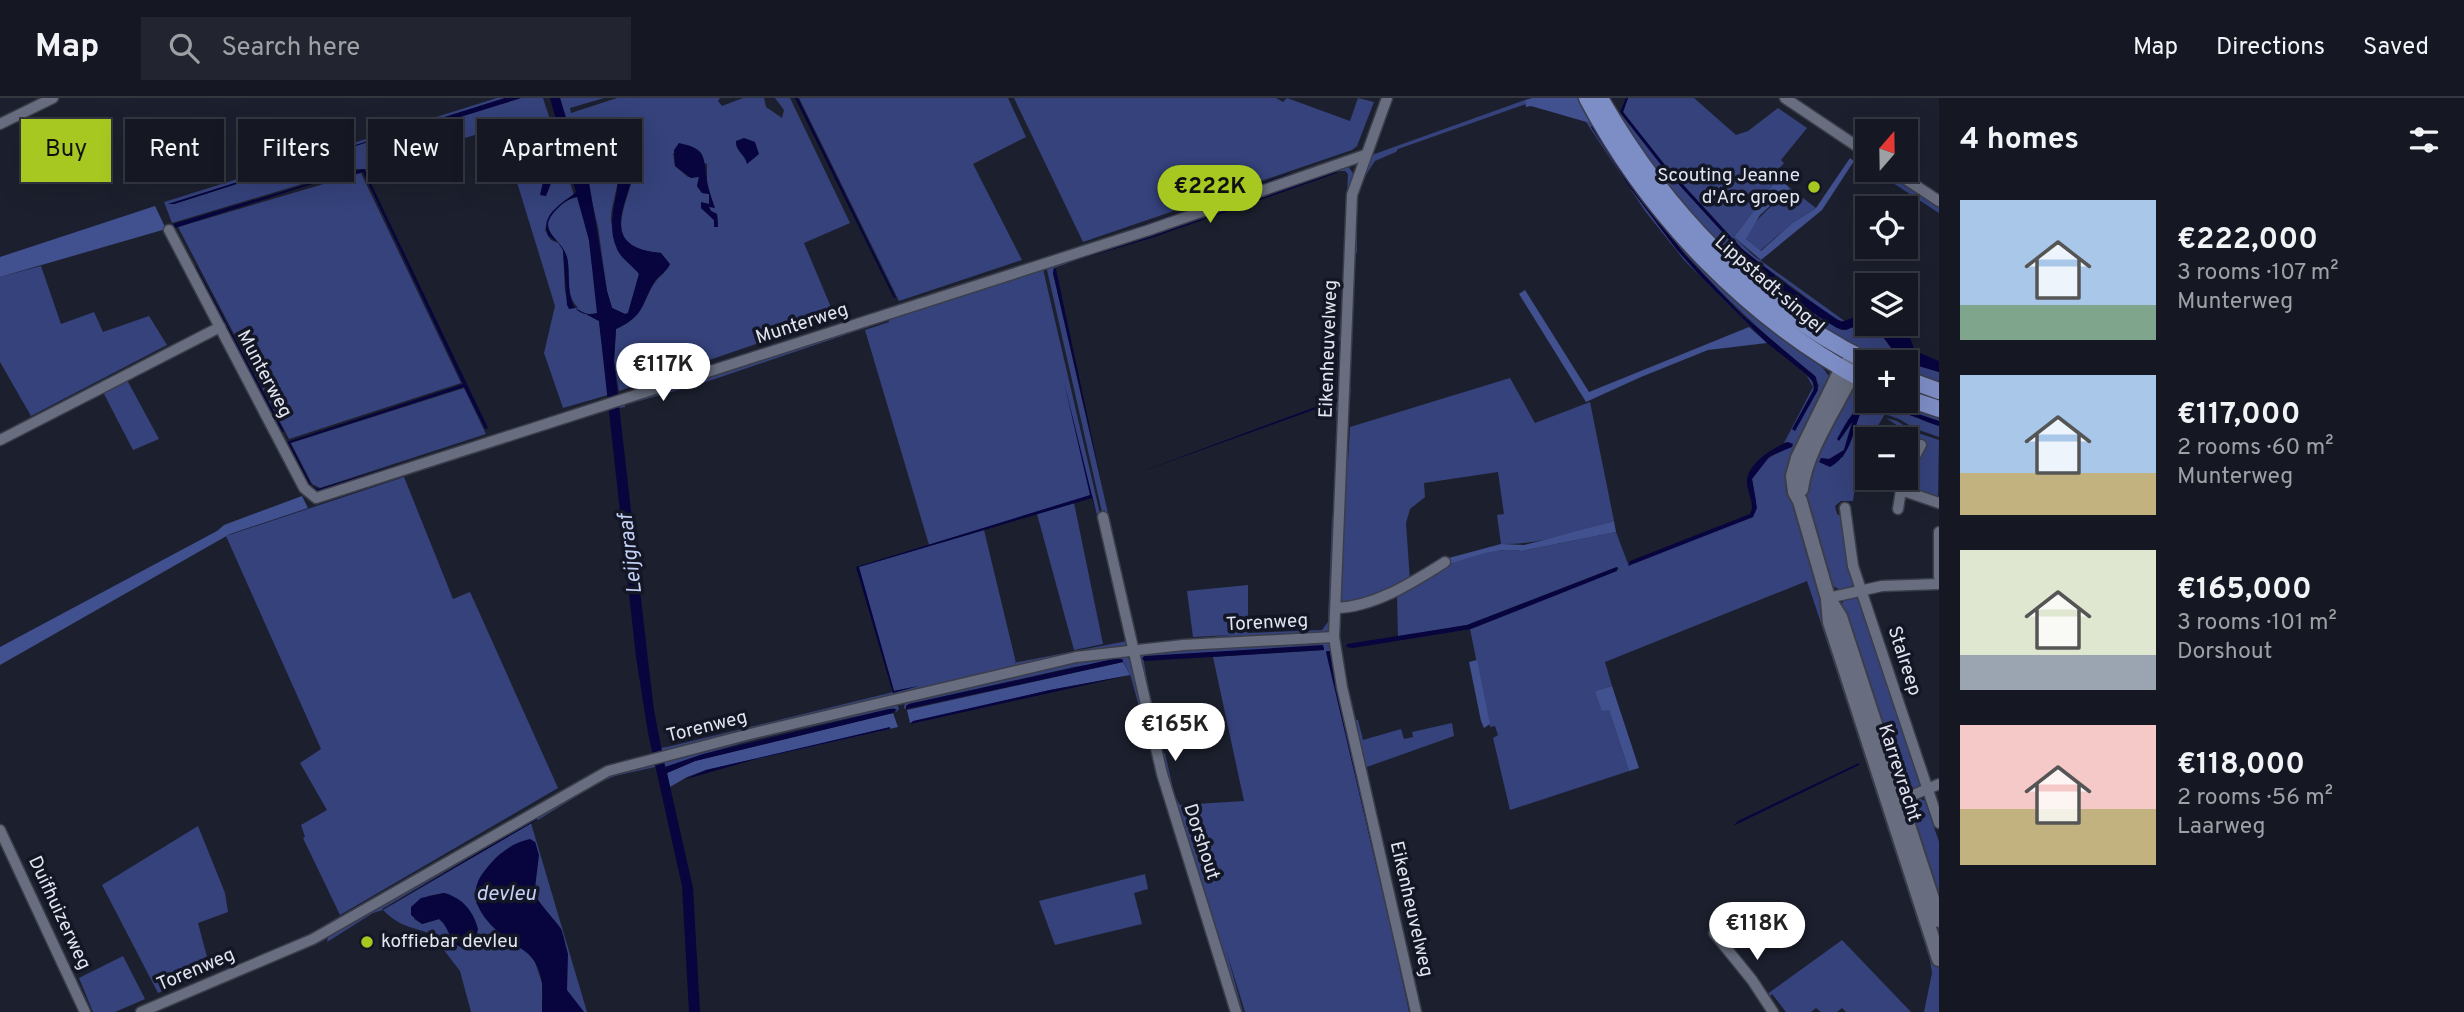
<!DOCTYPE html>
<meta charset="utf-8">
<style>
:root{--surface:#151822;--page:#22252f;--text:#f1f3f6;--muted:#9da0a5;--line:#343740;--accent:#a6c821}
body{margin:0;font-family:Overpass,sans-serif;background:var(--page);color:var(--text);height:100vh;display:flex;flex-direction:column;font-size:26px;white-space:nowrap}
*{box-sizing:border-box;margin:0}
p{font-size:23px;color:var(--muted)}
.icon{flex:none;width:38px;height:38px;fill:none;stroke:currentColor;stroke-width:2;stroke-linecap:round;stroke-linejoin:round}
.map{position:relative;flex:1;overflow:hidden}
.sheet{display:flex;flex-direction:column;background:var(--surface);width:525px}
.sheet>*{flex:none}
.guide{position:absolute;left:21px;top:21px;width:665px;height:63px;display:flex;gap:14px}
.needle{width:46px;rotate:20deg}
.controls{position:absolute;left:1855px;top:21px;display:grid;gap:14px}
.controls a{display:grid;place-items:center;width:63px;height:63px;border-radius:0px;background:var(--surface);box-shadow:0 7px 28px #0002,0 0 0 2px var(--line);font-size:35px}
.price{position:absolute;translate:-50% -60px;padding:0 16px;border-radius:24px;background:#fff;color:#222;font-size:23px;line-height:46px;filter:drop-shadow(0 2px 4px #0008)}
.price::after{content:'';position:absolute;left:50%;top:42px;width:21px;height:16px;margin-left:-10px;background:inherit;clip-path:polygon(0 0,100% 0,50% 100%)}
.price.on{background:var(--accent);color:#111}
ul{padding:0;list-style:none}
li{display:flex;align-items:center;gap:21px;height:175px;padding:0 21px}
li span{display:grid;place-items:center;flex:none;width:196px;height:140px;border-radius:0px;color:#555}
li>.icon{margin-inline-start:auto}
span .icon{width:84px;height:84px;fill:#fffc;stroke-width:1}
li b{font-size:30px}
h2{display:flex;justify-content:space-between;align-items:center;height:84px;padding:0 21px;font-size:30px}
.chip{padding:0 24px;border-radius:0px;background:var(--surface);box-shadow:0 7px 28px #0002,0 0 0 2px var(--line);font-size:24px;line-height:63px}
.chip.on{background:var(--accent);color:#111}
header{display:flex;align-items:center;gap:42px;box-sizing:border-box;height:98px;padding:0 35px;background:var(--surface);border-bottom:2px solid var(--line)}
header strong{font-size:33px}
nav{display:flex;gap:38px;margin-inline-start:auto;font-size:24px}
.search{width:490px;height:63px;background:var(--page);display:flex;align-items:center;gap:18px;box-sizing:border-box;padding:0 24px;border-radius:0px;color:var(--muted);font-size:26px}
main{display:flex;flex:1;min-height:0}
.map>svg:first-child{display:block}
.green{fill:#35427b;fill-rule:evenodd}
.forest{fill:#41508f}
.water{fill:#07043e;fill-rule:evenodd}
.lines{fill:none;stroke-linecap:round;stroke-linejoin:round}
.street-casing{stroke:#3b3e4a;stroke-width:13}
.secondary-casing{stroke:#3b3e4a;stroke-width:18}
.primary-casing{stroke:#3b3e4a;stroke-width:19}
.street{stroke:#686e7f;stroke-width:10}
.secondary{stroke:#686e7f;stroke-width:14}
.primary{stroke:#7d8dc5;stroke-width:16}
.poi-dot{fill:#a6c821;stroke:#131624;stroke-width:2.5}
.labels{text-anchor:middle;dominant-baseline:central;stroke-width:7;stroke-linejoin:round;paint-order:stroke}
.poi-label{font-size:19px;fill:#e2e5ef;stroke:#131624;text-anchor:end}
.street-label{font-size:19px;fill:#e2e5ef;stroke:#131624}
.water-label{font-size:21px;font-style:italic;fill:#c3cff4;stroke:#131624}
</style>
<header>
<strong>Map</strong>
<div class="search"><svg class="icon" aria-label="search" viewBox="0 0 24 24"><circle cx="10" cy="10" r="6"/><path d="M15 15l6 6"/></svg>Search here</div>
<nav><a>Map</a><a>Directions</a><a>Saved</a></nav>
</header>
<main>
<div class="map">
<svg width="1939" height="914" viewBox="0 0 1939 914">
<rect width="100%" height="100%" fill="#1c202e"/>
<!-- green -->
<g class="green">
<path d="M 497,0 L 505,0 L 169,106 L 174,106 L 399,34 L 434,27 L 521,0 L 543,0 L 574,97 C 558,105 550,115 545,132 L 551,142 L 558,145 L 563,152 L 565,193 L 569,210 L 578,210 C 563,193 572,177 566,157 C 562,144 548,139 548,125 C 552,113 565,101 578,99 L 589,142 L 598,215 L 592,217 L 582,214 L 599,223 L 608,297 L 563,310 L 544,255 L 555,208 L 500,29 L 367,71 L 352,71 L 172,125 L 164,104 Z"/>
<path d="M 560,0 L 604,0 L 570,10 L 571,15 L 617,0 L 720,0 L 718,3 L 722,8 L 743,0 L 764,0 L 766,9 L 782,20 L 784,12 L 775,0 L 790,0 L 850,125 L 804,145 L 835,219 L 619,293 L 614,263 L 616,231 C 652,215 641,193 664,175 L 661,155 C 587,149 640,95 635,55 L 593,40 L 579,45 L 572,40 ZM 673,55 L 707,66 L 707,85 L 714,110 L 711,107 L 709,109 L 711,113 L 717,116 L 718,125 L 714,129 L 714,122 L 701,110 L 705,105 L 709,106 L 709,96 L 702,95 L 697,88 L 699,79 L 688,79 L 675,68 Z"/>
<polygon points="799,0 1008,0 1026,39 973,66 1022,162 899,203"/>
<polygon points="1014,0 1276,0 1283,4 1287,0 1350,23 1358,0 1374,4 1357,48 1352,52 1083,144"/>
<path d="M 1605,0 L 1620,15 L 1662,68 L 1758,173 L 1797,204 L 1841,232 C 1850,232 1855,226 1863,227 C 1884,229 1886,250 1901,260 C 1912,267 1927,270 1939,274 L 1939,288 L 1906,276 L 1906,264 L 1880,264 L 1859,254 L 1786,207 L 1694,125 Z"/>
<polygon points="1628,0 1694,0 1736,37 1748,33 1778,10 1807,30 1781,62 1784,65 1774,77 1778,80 1734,139 1753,157 1846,224 1835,221 1745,154 1664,66 1623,14"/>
<polygon points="1525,2 1526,6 1398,51 1396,54 1375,63 1360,86 1357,105 1357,155 1354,154 1356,95 1369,58"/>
<path d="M 1592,23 L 1746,205 L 1782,241 L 1823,270 L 1828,277 L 1828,287 L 1794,365 L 1819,496 L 1939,866 L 1939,914 L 1924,914 L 1932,875 L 1927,844 L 1807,483 L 1605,564 L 1612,588 L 1595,593 L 1609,612 L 1629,673 L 1510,712 L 1493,640 L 1498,637 L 1495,628 L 1490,629 L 1470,531 L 1619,471 L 1617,469 L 1614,470 L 1467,527 L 1398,539 L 1397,498 L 1373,508 L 1373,506 C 1415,484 1473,445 1522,453 L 1616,434 L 1628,466 L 1753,419 L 1756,403 L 1752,381 L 1765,362 L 1787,350 L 1788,344 L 1784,345 L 1813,289 L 1807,278 L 1768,247 L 1811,281 L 1814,288 L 1813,294 L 1819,288 L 1814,277 C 1751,227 1696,173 1647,109 C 1627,83 1611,55 1592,29 L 1628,87 L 1677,152 L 1767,245 L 1684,162 L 1645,113 L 1586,24 L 1590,25 Z"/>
<path d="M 592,54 L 618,69 C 620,87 612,102 611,120 C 610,135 631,163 639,176 L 628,215 L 625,216 L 612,210 L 607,193 L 598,129 L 583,65 L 588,56 Z"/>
<polygon points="1348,68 1354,77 1330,531 1324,535 1193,544 1190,539 1193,541 1231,537 1193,539 1187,493 1248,487 1248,535 1322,532 1330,521 1328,521 1332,419 1335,411 1338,313 1336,313 1337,304 1342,243 1339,243 1340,234 1348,76 1345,73 1336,73 1054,170 1053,175 1110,424 1106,424 1103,419 1047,172 1048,169"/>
<polygon points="1873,72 1886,72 1939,108 1939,115"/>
<polygon points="361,75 461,285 289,341 178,129"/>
<path d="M 1790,90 L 1816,110 L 1791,126 L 1760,153 L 1746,141 C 1755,117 1775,108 1790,90 Z"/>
<polygon points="41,168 61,226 94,214 103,234 149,218 167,247 31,318 0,264 0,179"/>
<polygon points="1043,171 1101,420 1129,549 662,656 661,650 667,649 918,588 894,593 858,469 984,432 1016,565 1013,565 1127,543 1092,397 929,447 865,232 889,224 889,222 700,286 625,307 625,309 619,310 619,305"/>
<path d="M 1510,280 L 1535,325 L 1590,304 L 1614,423 C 1577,433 1540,447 1501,446 L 1497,417 L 1504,416 L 1498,374 L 1424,385 L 1425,399 L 1410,411 L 1406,425 L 1410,483 L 1388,494 L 1343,507 L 1339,504 L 1347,291 L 1351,290 L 1348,317 L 1348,363 L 1350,329 Z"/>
<polygon points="127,282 159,341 133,352 103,294"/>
<path d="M 1861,289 L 1867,289 L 1867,303 L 1899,303 L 1939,316 L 1939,323 L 1885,305 L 1854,315 L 1841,340 L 1852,323 L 1844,352 L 1829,362 L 1821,360 L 1820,364 L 1843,359 L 1860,316 C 1885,302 1916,320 1939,328 L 1939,339 L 1916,331 L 1899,321 L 1885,316 L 1870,341 L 1867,341 L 1856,381 L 1853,403 L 1841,403 L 1835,408 L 1837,416 L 1842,419 L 1855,485 L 1851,490 C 1842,492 1836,493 1831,484 C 1823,458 1808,426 1805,400 C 1802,366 1836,321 1852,291 Z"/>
<polygon points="464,290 486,336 320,390 312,386 291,345"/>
<polygon points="1886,320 1897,323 1915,334 1939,342 1938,400 1910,390 1909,380 1925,347 1919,342 1917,345 1912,341 1913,338"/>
<polygon points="404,379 453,501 470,494 558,690 340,817 303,740 305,739 301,727 327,712 300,665 321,651 226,438"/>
<polygon points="1074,405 1103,546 1074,552 1037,416"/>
<polygon points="1858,497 1863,500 1922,687 1908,694 1900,691 1839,511 1845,500"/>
<path d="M 1327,544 L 1332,549 L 1413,914 L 1411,914 L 1388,817 L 1409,914 L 1245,914 L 1226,852 L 1243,914 L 1239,914 L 1177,719 L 1162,657 L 1165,655 L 1175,699 L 1180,707 L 1244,703 L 1213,559 L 1324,552 L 1324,549 L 1143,559 L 1150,598 L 1164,649 L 1157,647 L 1139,559 L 1145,553 ZM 1327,553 L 1330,554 L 1386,809 L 1327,555 Z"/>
<polygon points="1124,556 1131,563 1148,630 1142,632 1139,617 1141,616 1131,579 1122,561 1074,569 909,606 906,608 906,611 904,610 905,604 1083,561"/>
<path d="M 897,606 L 899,611 L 896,614 L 894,610 C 821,627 736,642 666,670 L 663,661 Z"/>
<polygon points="1355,622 1358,622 1363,642 1401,631 1404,641 1413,639 1412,634 1452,625 1454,638 1364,670 1353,625"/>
<path d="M 654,663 L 655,669 L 615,678 L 598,685 L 538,722 L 536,720 L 382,811 L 383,812 L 531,725 L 587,914 L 584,914 C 578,908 570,901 567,892 C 561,873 571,857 562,833 C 556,820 540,811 537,798 C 531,780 542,762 535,744 C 490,751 489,766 476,805 L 489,824 L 528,855 L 535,864 L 542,885 L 542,914 L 471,914 L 460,873 L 443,851 L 437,838 C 415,829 402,831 383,812 L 373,815 L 327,844 L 329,836 L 592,683 ZM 444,795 C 460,799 481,820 477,837 L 452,844 L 446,827 L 439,821 L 422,826 L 414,821 L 428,798 Z"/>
<polygon points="1921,701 1925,703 1939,744 1939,814 1906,711 1912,702"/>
<polygon points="198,728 225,795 228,814 198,825 211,874 158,895 102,787"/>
<polygon points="1145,776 1148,791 1134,795 1142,826 1055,847 1039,803"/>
<polygon points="1842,842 1911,914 1846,914 1842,910 1837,914 1821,914 1816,910 1811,914 1786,914 1772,896 1769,900 1780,914 1776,914 1766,897"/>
<polygon points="123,858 145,901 115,914 93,914 79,880"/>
</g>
<!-- forest -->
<g class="forest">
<polygon points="1532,0 1580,0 1593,23 1590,25 1531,8 1526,9 1525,2"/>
<polygon points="1850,60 1854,63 1822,112 1761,162 1734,139 1778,80 1790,90 1760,117 1746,141 1761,153 1791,126 1816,110"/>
<polygon points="155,108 166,131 0,179 0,159"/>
<polygon points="1525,192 1589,294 1749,229 1767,245 1708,252 1641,279 1586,304 1519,196"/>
<polygon points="302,398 308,410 230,436 0,567 0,549 217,433 224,427"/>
<path d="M 1614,423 L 1616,434 L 1522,453 C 1495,449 1472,459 1447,467 L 1445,461 L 1501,446 L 1524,447 L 1540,443 Z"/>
<polygon points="1477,562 1490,626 1484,630 1481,623 1469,564"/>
<polygon points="1123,564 1130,577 1050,592 910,625 907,612"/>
<polygon points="1612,588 1639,670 1629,673 1609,612 1602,613 1595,593"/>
<polygon points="893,615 898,629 706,672 687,679 670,689 667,675 695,663"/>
</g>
<!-- water -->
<g class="water">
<polygon points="505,0 521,0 434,27 399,34 174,106 168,106"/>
<path d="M 550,0 L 560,0 L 572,40 L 579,45 C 589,44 595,38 605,39 C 688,46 562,147 661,155 L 670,166 C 667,174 660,176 655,183 C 640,207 646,217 616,231 L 614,263 L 649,571 L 654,612 L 665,669 L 703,656 L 889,611 L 897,611 L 893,615 L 695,663 L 667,675 L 693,790 L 700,914 L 689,914 L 682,788 L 648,635 L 636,559 L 599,223 L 575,210 L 569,211 L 567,207 L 563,152 L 558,144 L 548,138 C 540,115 562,107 576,94 ZM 592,54 L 618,69 C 621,97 604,123 617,151 C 621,161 633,168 639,176 L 628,215 L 625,216 L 612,210 L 607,193 L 589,84 L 583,65 L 588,56 ZM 577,99 L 589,142 L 597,215 C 561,224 572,176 567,159 C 561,139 536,134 555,113 C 562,106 568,100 577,99 Z"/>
<polygon points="795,0 798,0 896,200 894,200"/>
<path d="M 1626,0 L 1628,0 L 1623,14 L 1664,66 L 1741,150 L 1791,190 L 1841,224 L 1867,215 L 1867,226 L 1901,226 L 1909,237 L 1915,253 L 1939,263 L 1939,274 C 1927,270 1907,266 1898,257 C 1878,238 1880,218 1846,232 L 1837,230 L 1819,219 L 1758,173 L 1662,68 L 1620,14 Z"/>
<polygon points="1594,27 1646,107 1686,158 1742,217 1816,279 1818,292 1795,333 1792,331 1814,291 1813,284 1807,277 1767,245 1701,179 1677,152 1628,87 1591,29"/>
<path d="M 744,40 L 755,44 L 759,56 L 747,66 C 745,56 735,53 736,43 Z"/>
<path d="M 538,42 L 541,47 L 541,55 L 552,83 L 546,98 L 540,97 C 548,69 540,72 523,56 C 522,46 529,43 538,42 Z"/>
<path d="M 679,45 C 707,51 703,58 707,82 C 708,91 712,101 715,110 L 709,109 L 711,113 L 717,116 L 718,129 L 714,129 L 714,122 L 701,110 L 701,104 L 709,106 L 709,96 L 702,95 L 697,88 L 699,79 L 691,80 L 675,68 L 674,52 Z"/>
<polygon points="364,71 488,330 485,331 464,289 290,345 312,388 318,391 410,363 410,364 319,394 310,388 287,344 463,286 363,74 309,87 175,130 173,126 331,79"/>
<polygon points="1336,73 1337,75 1151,140 1064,166"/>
<polygon points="1291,75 1291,77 1125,135 1125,133"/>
<polygon points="196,168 284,333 282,334 194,169"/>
<polygon points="1054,170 1056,171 1101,382 1053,175"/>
<polygon points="1341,242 1338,303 1132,377 1337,301 1339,243"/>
<polygon points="1064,284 1097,418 1092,400 859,469 894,593 919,588 893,595 856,469 1090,397"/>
<path d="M 1885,305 L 1939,323 L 1939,328 C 1916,321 1885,302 1860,316 C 1852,337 1851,357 1830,369 L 1819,364 L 1821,360 L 1829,361 L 1844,352 L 1853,323 L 1839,343 L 1837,341 C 1852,316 1853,306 1885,305 Z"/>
<path d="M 1788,344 L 1793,346 L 1792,349 L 1770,358 L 1752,381 L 1757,410 L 1753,419 L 1628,468 L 1630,463 L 1750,416 C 1756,404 1746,394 1747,382 C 1748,365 1774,349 1788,344 Z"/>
<polygon points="1617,469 1617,473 1471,531 1353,550 1346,549 1347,546 1353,545 1467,527"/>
<polygon points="1323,547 1324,552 1145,563 1142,561 1144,558"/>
<polygon points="1327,553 1330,553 1386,809 1326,554"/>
<polygon points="1113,561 1122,561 1123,564 906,611 906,608 909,606"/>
<polygon points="1126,578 910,626 913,623 1050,592"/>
<polygon points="890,629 890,631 756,661 683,682 706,672"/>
<polygon points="1859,665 1859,667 1733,728 1738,723"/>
<polygon points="537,720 537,722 382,812"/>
<path d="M 530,741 L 535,744 L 539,757 L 535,790 L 537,801 L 561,831 L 568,856 L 567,892 L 584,914 L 542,914 C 542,897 545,882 536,866 C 530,854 519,850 508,842 C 484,823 462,799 486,771 C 497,757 513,744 530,741 Z"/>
<path d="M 444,795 C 463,800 473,813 478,831 L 473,846 L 468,850 C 448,850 452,831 439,821 L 422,826 L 411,817 L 411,809 L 421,800 Z"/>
</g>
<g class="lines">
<!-- street casing -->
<g class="street-casing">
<g id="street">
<polyline points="1387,0 1352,97 1334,539 1342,589 1416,914"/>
<polyline points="1785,0 1867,55"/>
<polyline points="0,26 53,0"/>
<polyline points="1892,72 1939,103"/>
<polyline points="169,132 304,390 316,400 1149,132 1365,57"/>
<polyline points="0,342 220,229"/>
<polyline points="1906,375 1921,347"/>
<polyline points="1904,380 1901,392 1939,405"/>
<polyline points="1845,410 1853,468 1939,725"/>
<polyline points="1898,411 1901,392"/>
<polyline points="1103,419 1162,676 1236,914"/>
<polyline points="1939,434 1939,479"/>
<polyline points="1828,500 1882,488 1939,486"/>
<path d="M 1336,510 C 1375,509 1413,484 1445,464"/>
<polyline points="1894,705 1939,686"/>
<polyline points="0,732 85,914"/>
<polyline points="1714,835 1752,882 1773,914"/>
<polyline points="141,914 313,841 608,673 750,636 1076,559 1183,547 1334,539"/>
</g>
</g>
<!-- secondary casing -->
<g class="secondary-casing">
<g id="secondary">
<polyline points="1856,258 1842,270 1798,360 1793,378 1795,394 1800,403 1828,500 1840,519 1939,822"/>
<path d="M 1801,391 C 1806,352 1835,311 1852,276 L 1854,265"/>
<polyline points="1828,502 1830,524 1939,861"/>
</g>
</g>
<!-- primary casing -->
<g class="primary-casing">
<g id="primary">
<path d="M 1587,0 C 1649,118 1749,222 1867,284"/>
<path d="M 1600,0 C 1662,109 1754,208 1869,264"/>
<polyline points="1906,281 1939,293"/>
<polyline points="1906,300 1939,311"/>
</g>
</g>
<!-- street -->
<use href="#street" class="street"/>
<!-- secondary -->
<use href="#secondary" class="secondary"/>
<!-- primary -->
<use href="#primary" class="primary"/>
</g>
<!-- markers -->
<g class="poi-dot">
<circle cx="1814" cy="89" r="7"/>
<circle cx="367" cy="844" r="7"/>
</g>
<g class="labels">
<!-- poi labels -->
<g class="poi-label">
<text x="1800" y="78">Scouting Jeanne<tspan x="1800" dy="22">d'Arc groep</tspan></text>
<text x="381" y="844" text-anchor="start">koffiebar devleu</text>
</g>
<!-- street labels -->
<g class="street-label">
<text transform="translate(1769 187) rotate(41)">Lippstadt-singel</text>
<text transform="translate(802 226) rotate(-18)">Munterweg</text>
<text transform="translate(1329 251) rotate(-88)">Eikenheuvelweg</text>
<text transform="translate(264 276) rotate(62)">Munterweg</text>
<text transform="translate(1267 525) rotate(-3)">Torenweg</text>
<text transform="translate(1904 563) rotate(72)">Stalreep</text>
<text transform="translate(707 629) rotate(-14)">Torenweg</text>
<text transform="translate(1899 675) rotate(72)">Karrevracht</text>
<text transform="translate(1201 744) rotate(72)">Dorshout</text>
<text transform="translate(1411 811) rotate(77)">Eikenheuvelweg</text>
<text transform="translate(59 815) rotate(65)">Duifhuizerweg</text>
<text transform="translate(196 872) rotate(-23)">Torenweg</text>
</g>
<!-- water labels -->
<g class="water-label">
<text transform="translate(631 456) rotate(-97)">Leijgraaf</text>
<text x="506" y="796">devleu</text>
</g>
</g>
</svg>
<div class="controls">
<a><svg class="needle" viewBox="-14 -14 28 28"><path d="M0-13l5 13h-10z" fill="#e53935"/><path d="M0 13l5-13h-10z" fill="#9da0a5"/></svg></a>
<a><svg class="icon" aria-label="locate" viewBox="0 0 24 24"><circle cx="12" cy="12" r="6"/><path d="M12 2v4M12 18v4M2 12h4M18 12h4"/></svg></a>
<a><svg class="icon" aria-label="layers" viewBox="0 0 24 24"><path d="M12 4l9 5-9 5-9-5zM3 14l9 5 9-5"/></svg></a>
<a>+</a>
<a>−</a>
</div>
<b class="price on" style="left:1210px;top:127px">€222K</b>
<b class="price" style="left:663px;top:305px">€117K</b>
<b class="price" style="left:1175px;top:665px">€165K</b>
<b class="price" style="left:1757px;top:864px">€118K</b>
<div class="guide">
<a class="chip on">Buy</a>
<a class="chip">Rent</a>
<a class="chip">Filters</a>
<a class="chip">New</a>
<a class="chip">Apartment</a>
</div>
</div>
<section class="sheet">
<h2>4 homes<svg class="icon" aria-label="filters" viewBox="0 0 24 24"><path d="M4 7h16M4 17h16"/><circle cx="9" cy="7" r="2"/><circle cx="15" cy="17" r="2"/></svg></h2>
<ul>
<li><span style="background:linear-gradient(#a9c7e8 75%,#7fa58c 0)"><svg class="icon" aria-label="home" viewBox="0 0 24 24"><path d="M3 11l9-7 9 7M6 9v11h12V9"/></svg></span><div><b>€222,000</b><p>3 rooms · 107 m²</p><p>Munterweg</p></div></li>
<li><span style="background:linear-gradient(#a9c7e8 70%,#c2b280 0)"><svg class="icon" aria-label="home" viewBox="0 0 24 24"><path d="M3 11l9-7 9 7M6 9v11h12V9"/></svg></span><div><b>€117,000</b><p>2 rooms · 60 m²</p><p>Munterweg</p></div></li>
<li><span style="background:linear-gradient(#dfe7d0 75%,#9aa5b1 0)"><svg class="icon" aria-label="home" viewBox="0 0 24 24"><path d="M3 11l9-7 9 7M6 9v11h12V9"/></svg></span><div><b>€165,000</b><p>3 rooms · 101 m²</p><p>Dorshout</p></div></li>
<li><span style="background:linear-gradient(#f6c9c9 60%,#c2b280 0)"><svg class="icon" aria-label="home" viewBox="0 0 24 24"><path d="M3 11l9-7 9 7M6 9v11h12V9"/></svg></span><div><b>€118,000</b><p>2 rooms · 56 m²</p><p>Laarweg</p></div></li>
</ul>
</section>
</main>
